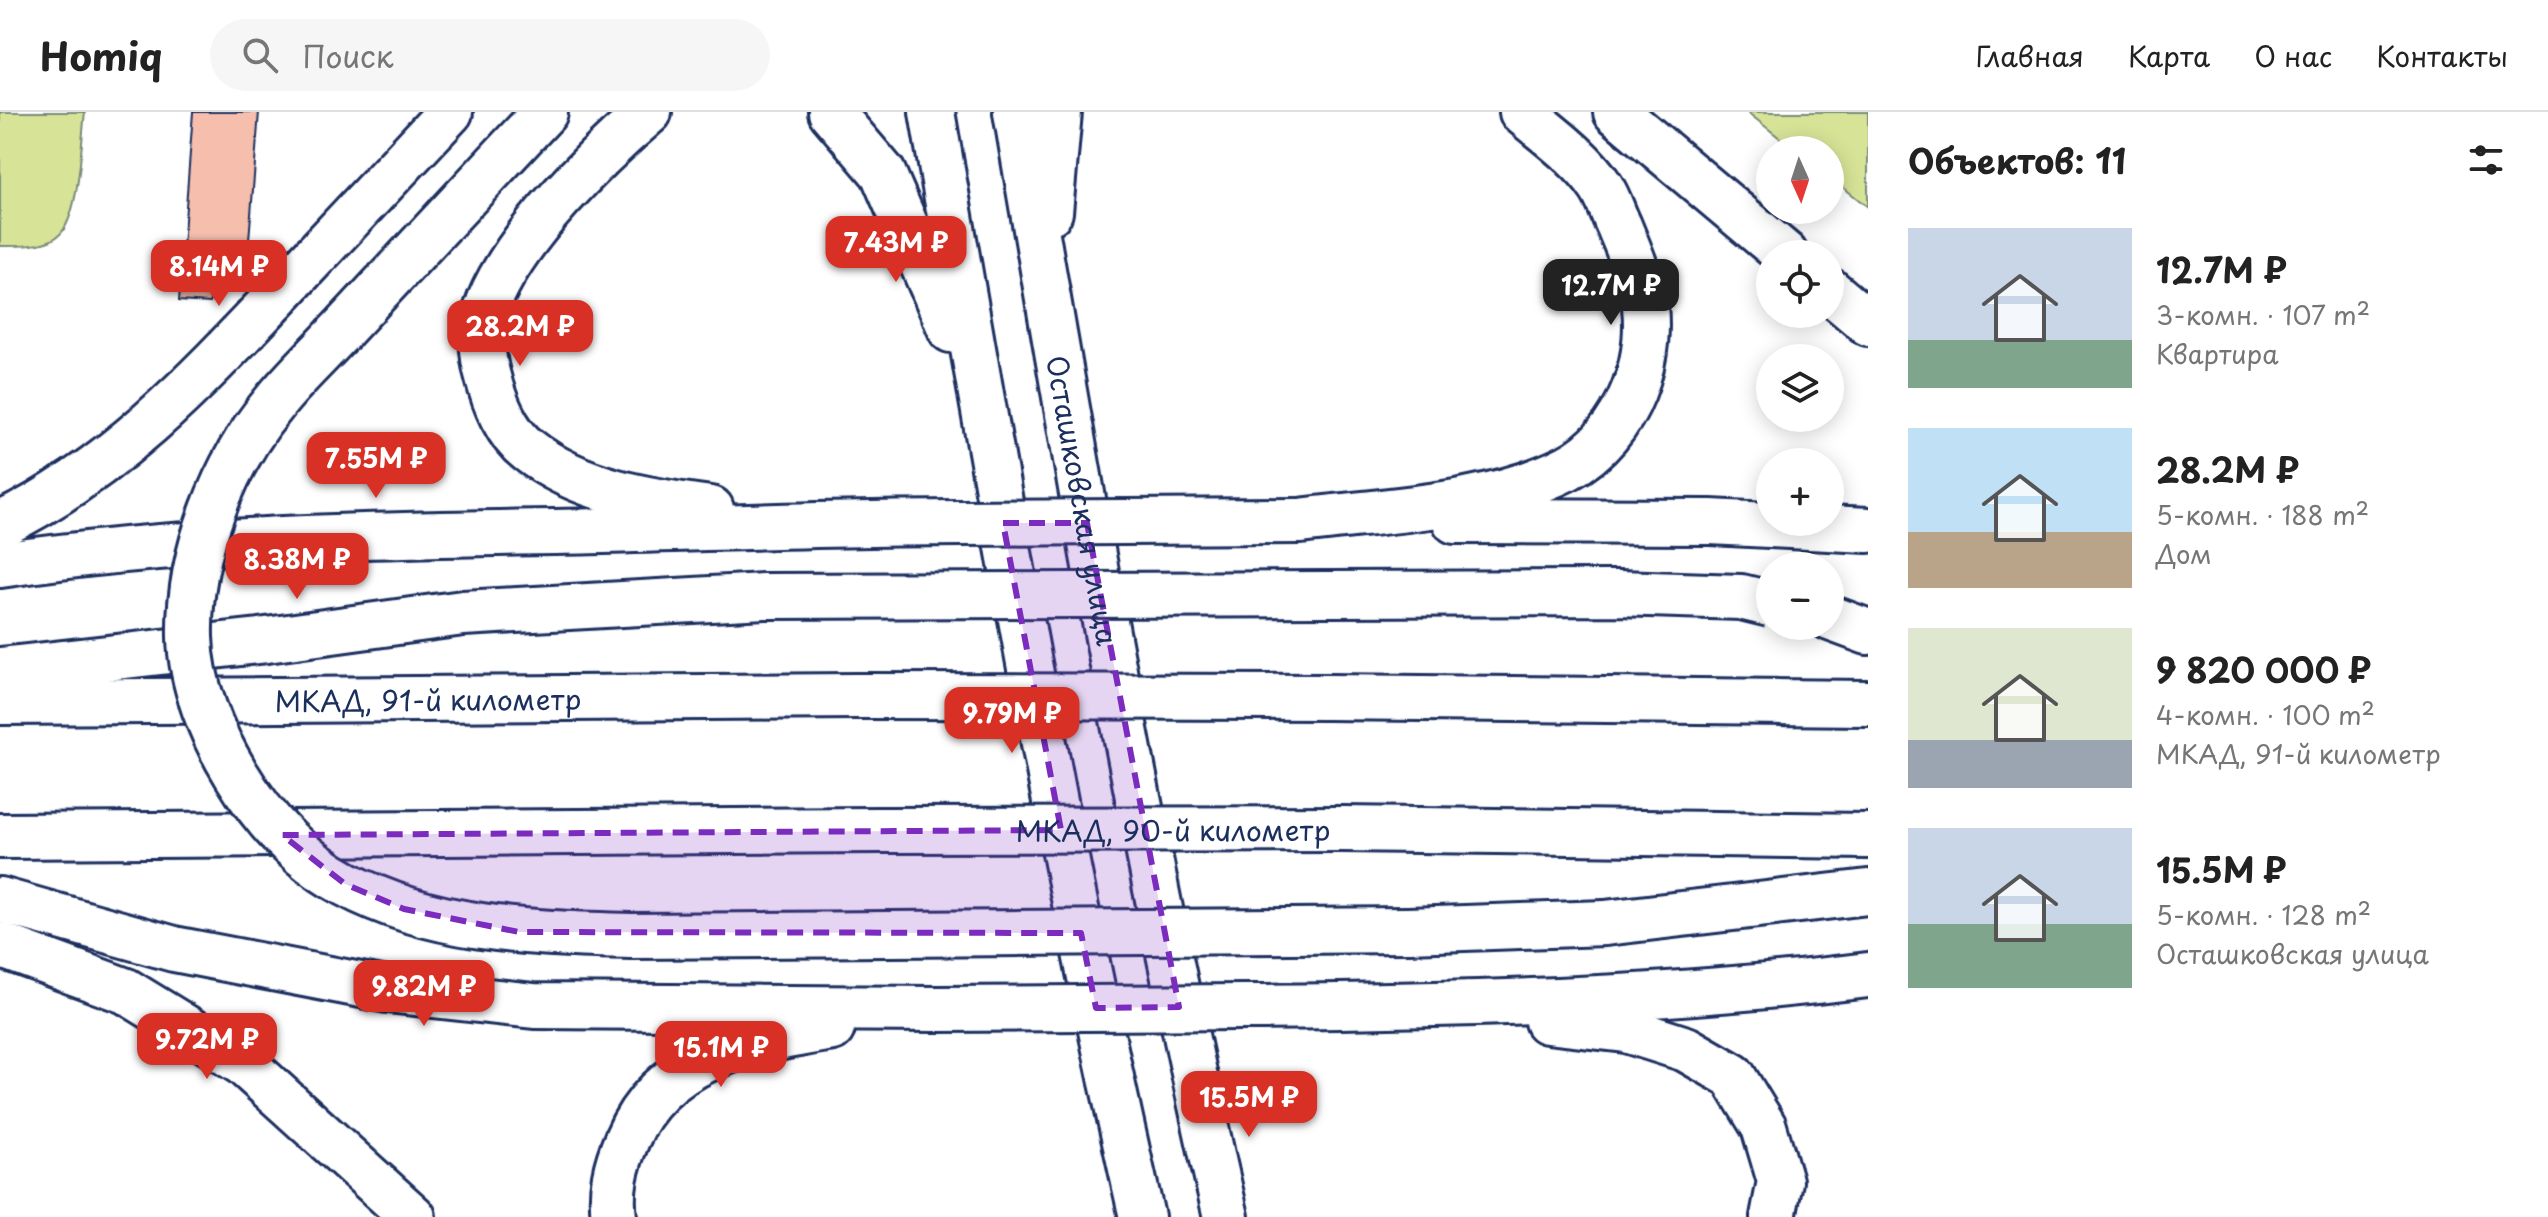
<!DOCTYPE html>
<html lang="ru">
<meta charset="utf-8">
<style>
:root{--surface:#fff;--page:#f6f6f6;--text:#222;--muted:#767676;--line:#e0e0e0;--accent:#d93025}
body{margin:0;font-family:"Playpen Sans",sans-serif;background:var(--page);color:var(--text);height:100vh;display:flex;flex-direction:column;font-size:30px;white-space:nowrap}
*{box-sizing:border-box;margin:0}
p{font-size:26px;color:var(--muted)}
.icon{flex:none;width:44px;height:44px;fill:none;stroke:currentColor;stroke-width:2;stroke-linecap:round;stroke-linejoin:round}
.map{position:relative;flex:1;overflow:hidden}
.panel{display:flex;flex-direction:column;background:var(--surface);width:680px}
.panel>*{flex:none}
.needle{width:52px;rotate:177deg}
.fabs{position:absolute;left:1756px;top:24px;display:grid;gap:16px}
.fabs a{display:grid;place-items:center;width:88px;height:88px;border-radius:50%;background:var(--surface);box-shadow:0 4px 20px #0003;font-size:40px}
.price{position:absolute;translate:-50% -68px;padding:0 18px;border-radius:16px;background:var(--accent);color:#fff;font-size:26px;line-height:52px;filter:drop-shadow(0 2px 4px #0008)}
.price::after{content:'';position:absolute;left:50%;top:48px;width:24px;height:18px;margin-left:-12px;background:inherit;clip-path:polygon(0 0,100% 0,50% 100%)}
.price.active{background:#222;color:#fff}
ul{padding:0;list-style:none}
li{display:flex;align-items:center;gap:24px;height:200px;padding:0 40px}
li span{display:grid;place-items:center;flex:none;width:224px;height:160px;border-radius:0px;color:#555}
li>.icon{margin-inline-start:auto}
span .icon{width:96px;height:96px;fill:#fffc;stroke-width:1}
li b{font-size:34px}
h2{display:flex;justify-content:space-between;align-items:center;height:96px;padding:0 40px;font-size:34px}
header{display:flex;align-items:center;gap:48px;box-sizing:border-box;height:112px;padding:0 40px;background:var(--surface);border-bottom:2px solid var(--line)}
header strong{font-size:38px}
nav{display:flex;gap:44px;margin-inline-start:auto;font-size:28px}
.search{width:560px;height:72px;background:var(--page);display:flex;align-items:center;gap:20px;box-sizing:border-box;padding:0 28px;border-radius:44px;color:var(--muted);font-size:30px}
main{display:flex;flex:1;min-height:0}
.map>svg:first-child{display:block}
.green{fill:#d7e497;stroke:#798a7a;stroke-width:2}
.building{fill:#f6beac;stroke:#1b2f5e;stroke-width:2}
.lines{fill:none;stroke-linecap:round;stroke-linejoin:round}
.major-casing{stroke:#1b2f5e;stroke-width:50}
.highway-casing{stroke:#1b2f5e;stroke-width:50}
.major{stroke:#fff;stroke-width:44}
.highway{stroke:#fff;stroke-width:44}
.major-bridge-casing{stroke:#1b2f5e;stroke-width:50;stroke-linecap:butt}
.highway-bridge-casing{stroke:#1b2f5e;stroke-width:50;stroke-linecap:butt}
.major-bridge{stroke:#fff;stroke-width:44}
.highway-bridge{stroke:#fff;stroke-width:44}
.marked{fill:#7b2cbf;fill-opacity:0.2;stroke:#7b2cbf;stroke-width:6;stroke-dasharray:16 10;stroke-linejoin:round}
.labels{text-anchor:middle;dominant-baseline:central;stroke-width:6;stroke-linejoin:round;paint-order:stroke}
.street-label{font-size:28px;fill:#1b2f5e;stroke:#fff}
</style>
<header>
<strong>Homiq</strong>
<div class="search"><svg class="icon" aria-label="search" viewBox="0 0 24 24"><circle cx="10" cy="10" r="6"/><path d="M15 15l6 6"/></svg>Поиск</div>
<nav><a>Главная</a><a>Карта</a><a>О нас</a><a>Контакты</a></nav>
</header>
<main>
<div class="map">
<svg width="1868" height="1105" viewBox="0 0 1868 1105">
<rect width="100%" height="100%" fill="#fff"/>
<filter id="ink" filterUnits="userSpaceOnUse"><feTurbulence type="fractalNoise" baseFrequency=".0125" numOctaves="2"/><feDisplacementMap in="SourceGraphic" scale="16" xChannelSelector="R" yChannelSelector="G"/><feConvolveMatrix kernelMatrix="1 2 1 2 8 2 1 2 1" color-interpolation-filters="sRGB"/></filter>
<g filter="url(#ink)">
<!-- green -->
<g class="green">
<path d="M 0,0 L 85,0 C 81,31 80,91 64,117 C 53,136 19,134 0,134 Z"/>
<polygon points="1747,0 1868,0 1868,95 1830,65 1830,38 1795,38"/>
</g>
<!-- building -->
<polygon class="building" points="193,0 259,0 247,154 213,152 210,191 179,189"/>
<g class="lines">
<!-- major casing -->
<g class="major-casing">
<g id="major">
<path d="M 649,0 C 595,46 517,123 490,188 C 480,211 481,242 488,265 C 494,290 507,322 528,338 C 578,378 649,389 711,397"/>
<polyline points="831,0 883,61 951,218"/>
<path d="M 932,0 C 996,369 1058,739 1142,1105"/>
<path id="s1" d="M 1016,0 C 1079,370 1142,739 1226,1105"/>
<polyline points="1616,0 1785,142"/>
<polyline points="1050,100 1059,0"/>
<polyline points="1830,179 1868,211"/>
<polyline points="337,223 545,0"/>
<path d="M 1300,409 C 1386,398 1490,395 1567,356 C 1629,324 1657,242 1642,177 C 1637,156 1627,134 1619,114 C 1613,102 1609,87 1601,75 C 1581,45 1549,23 1522,0"/>
<polyline points="1455,409 1710,410 1868,418"/>
<path d="M 0,413 C 113,358 194,272 279,182 C 336,121 393,61 450,0"/>
<path d="M 0,453 C 201,423 402,423 604,419 C 723,416 842,411 961,411"/>
<polyline points="1830,506 1868,520"/>
<polyline points="0,558 259,529 463,501 764,484"/>
<polyline points="0,788 174,837 387,878 534,894 937,897"/>
<polyline points="1408,818 1605,811 1868,780"/>
<polyline points="0,833 126,879 243,951 413,1105"/>
<path d="M 1246,895 C 1454,893 1662,889 1868,863"/>
<polyline points="1547,909 1626,918 1686,937 1733,964 1764,1015 1780,1069 1773,1105"/>
<path d="M 614,1105 C 610,1077 616,1053 627,1027 C 663,942 751,930 832,916"/>
</g>
</g>
<!-- highway casing -->
<g class="highway-casing">
<g id="highway">
<polyline points="1328,585 1868,591"/>
<path id="s2" d="M 0,590 L 857,584"/>
<polyline points="1342,717 1868,724"/>
<polyline points="0,724 879,718"/>
</g>
</g>
<!-- major -->
<use href="#major" class="major"/>
<!-- highway -->
<use href="#highway" class="highway"/>
<!-- major-bridge casing -->
<g class="major-bridge-casing">
<g id="major-bridge">
<path d="M 337,223 C 317,245 294,266 275,290 C 223,352 188,443 190,525 C 191,572 212,623 236,662 C 263,707 299,747 346,772 C 434,819 533,821 630,824 L 1408,818"/>
<polyline points="961,411 1300,409"/>
<polyline points="764,484 1618,481 1741,485 1770,492"/>
<polyline points="937,897 1246,895"/>
</g>
</g>
<!-- highway-bridge casing -->
<g class="highway-bridge-casing">
<g id="highway-bridge">
<polyline points="857,584 1328,585"/>
<path id="s3" d="M 879,718 L 1342,717"/>
</g>
</g>
<!-- major-bridge -->
<use href="#major-bridge" class="major-bridge"/>
<!-- highway-bridge -->
<use href="#highway-bridge" class="highway-bridge"/>
</g>
</g>
<!-- marked area -->
<path class="marked" d="M 1003,411 L 1087,411 L 1179,895 L 1096,896 L 1081,821 L 519,820 L 404,797 L 345,772 L 282,723 L 1061,718 Z"/>
<g class="labels">
<!-- street labels -->
<g class="street-label">
<text stroke="none"><textPath href="#s1" startOffset="394">Осташковская улица</textPath></text>
<text stroke="none"><textPath href="#s2" startOffset="428">МКАД, 91-й километр</textPath></text>
<text stroke="none"><textPath href="#s3" startOffset="294">МКАД, 90-й километр</textPath></text>
</g>
</g>
</svg>
<div class="fabs">
<a><svg class="needle" viewBox="-14 -14 28 28"><path d="M0-13l5 13h-10z" fill="#e53935"/><path d="M0 13l5-13h-10z" fill="#767676"/></svg></a>
<a><svg class="icon" aria-label="locate" viewBox="0 0 24 24"><circle cx="12" cy="12" r="6"/><path d="M12 2v4M12 18v4M2 12h4M18 12h4"/></svg></a>
<a><svg class="icon" aria-label="layers" viewBox="0 0 24 24"><path d="M12 4l9 5-9 5-9-5zM3 14l9 5 9-5"/></svg></a>
<a>+</a>
<a>−</a>
</div>
<b class="price" style="left:896px;top:172px">7.43M ₽</b>
<b class="price" style="left:219px;top:196px">8.14M ₽</b>
<b class="price active" style="left:1611px;top:215px">12.7M ₽</b>
<b class="price" style="left:520px;top:256px">28.2M ₽</b>
<b class="price" style="left:376px;top:388px">7.55M ₽</b>
<b class="price" style="left:297px;top:489px">8.38M ₽</b>
<b class="price" style="left:1012px;top:643px">9.79M ₽</b>
<b class="price" style="left:424px;top:916px">9.82M ₽</b>
<b class="price" style="left:207px;top:969px">9.72M ₽</b>
<b class="price" style="left:721px;top:977px">15.1M ₽</b>
<b class="price" style="left:1249px;top:1027px">15.5M ₽</b>
</div>
<section class="panel">
<h2>Объектов: 11<svg class="icon" aria-label="filters" viewBox="0 0 24 24"><path d="M4 7h16M4 17h16"/><circle cx="9" cy="7" r="2"/><circle cx="15" cy="17" r="2"/></svg></h2>
<ul>
<li><span style="background:linear-gradient(#c9d6e8 70%,#7fa58c 0)"><svg class="icon" aria-label="home" viewBox="0 0 24 24"><path d="M3 11l9-7 9 7M6 9v11h12V9"/></svg></span><div><b>12.7M ₽</b><p>3-комн. · 107 m²</p><p>Квартира</p></div></li>
<li><span style="background:linear-gradient(#bfe0f5 65%,#b9a48a 0)"><svg class="icon" aria-label="home" viewBox="0 0 24 24"><path d="M3 11l9-7 9 7M6 9v11h12V9"/></svg></span><div><b>28.2M ₽</b><p>5-комн. · 188 m²</p><p>Дом</p></div></li>
<li><span style="background:linear-gradient(#dfe7d0 70%,#9aa5b1 0)"><svg class="icon" aria-label="home" viewBox="0 0 24 24"><path d="M3 11l9-7 9 7M6 9v11h12V9"/></svg></span><div><b>9 820 000 ₽</b><p>4-комн. · 100 m²</p><p>МКАД, 91-й километр</p></div></li>
<li><span style="background:linear-gradient(#c9d6e8 60%,#7fa58c 0)"><svg class="icon" aria-label="home" viewBox="0 0 24 24"><path d="M3 11l9-7 9 7M6 9v11h12V9"/></svg></span><div><b>15.5M ₽</b><p>5-комн. · 128 m²</p><p>Осташковская улица</p></div></li>
</ul>
</section>
</main>
